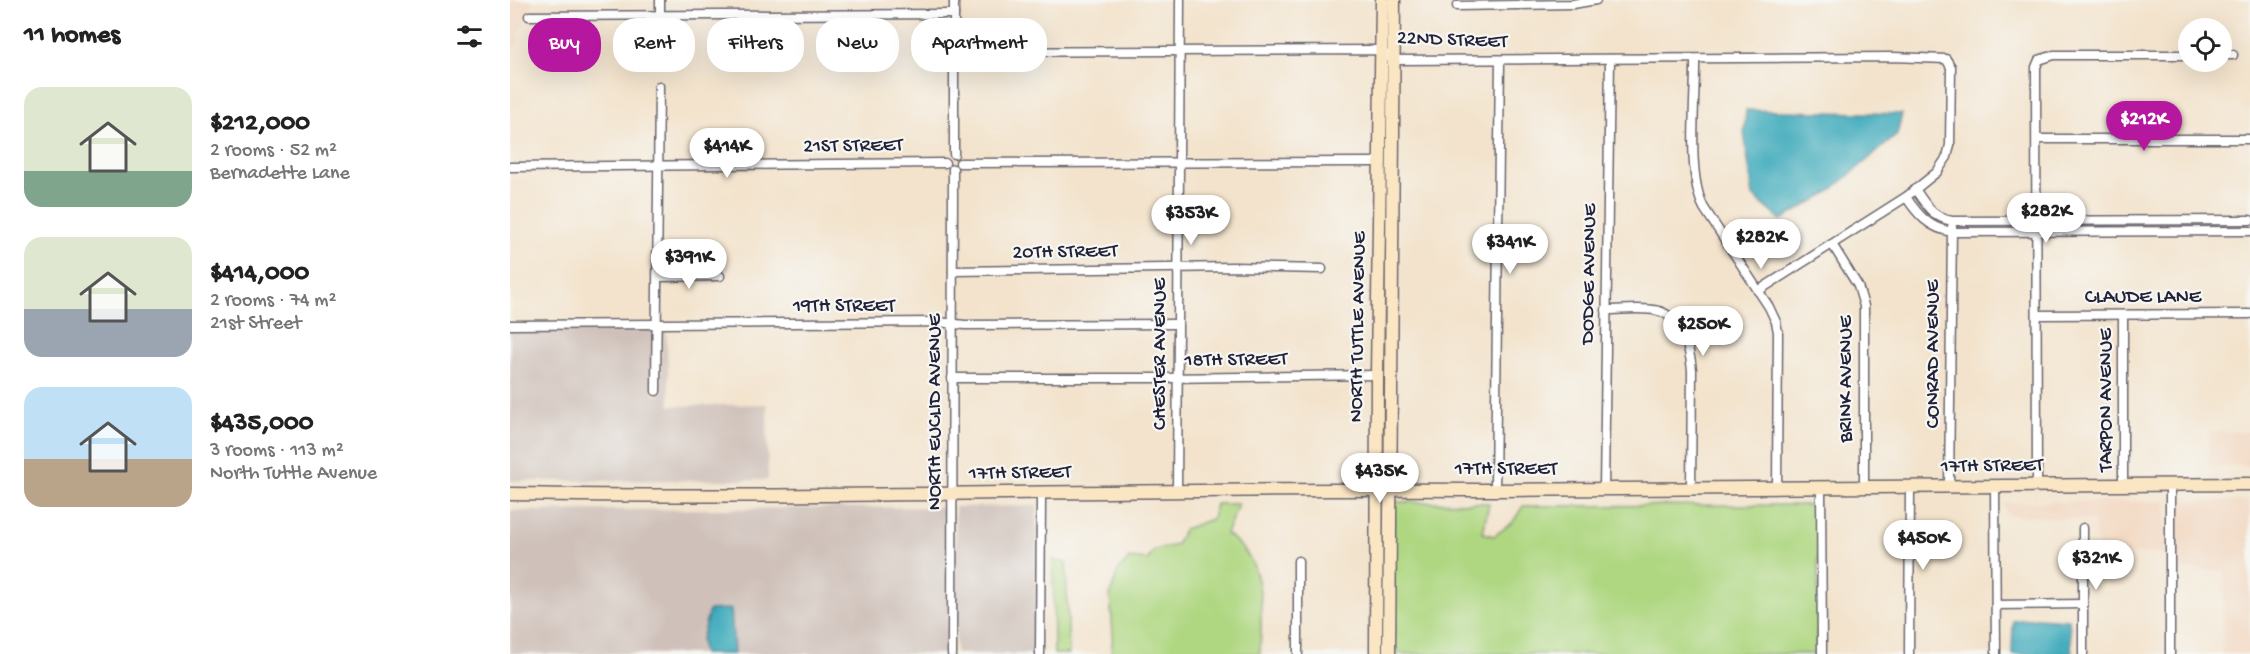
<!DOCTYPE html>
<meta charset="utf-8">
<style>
:root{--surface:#fff;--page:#f6f6f6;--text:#222;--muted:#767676;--accent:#b5179e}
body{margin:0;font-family:"Gochi Hand",sans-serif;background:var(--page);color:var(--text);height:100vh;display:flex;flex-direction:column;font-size:22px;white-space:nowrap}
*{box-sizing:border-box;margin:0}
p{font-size:20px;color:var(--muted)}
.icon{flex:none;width:33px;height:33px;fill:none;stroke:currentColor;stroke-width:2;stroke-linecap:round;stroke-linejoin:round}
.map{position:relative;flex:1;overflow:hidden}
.sheet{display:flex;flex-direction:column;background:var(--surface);width:510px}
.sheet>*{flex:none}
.top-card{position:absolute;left:18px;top:18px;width:570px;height:54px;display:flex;gap:12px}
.fabs{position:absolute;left:1668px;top:18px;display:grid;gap:12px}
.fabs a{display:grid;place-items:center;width:54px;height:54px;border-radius:50%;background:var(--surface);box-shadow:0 6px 24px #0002;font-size:30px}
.price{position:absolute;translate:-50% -51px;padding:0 14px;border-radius:21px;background:#fff;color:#222;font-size:20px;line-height:39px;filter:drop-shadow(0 2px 3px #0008)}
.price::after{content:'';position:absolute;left:50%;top:36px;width:18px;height:14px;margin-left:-9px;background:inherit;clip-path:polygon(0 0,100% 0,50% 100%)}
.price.active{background:var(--accent);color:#fff}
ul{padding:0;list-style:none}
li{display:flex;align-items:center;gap:18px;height:150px;padding:0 24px}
li span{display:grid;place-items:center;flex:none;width:168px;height:120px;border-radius:18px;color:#555}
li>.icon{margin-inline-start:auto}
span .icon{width:72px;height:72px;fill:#fffc;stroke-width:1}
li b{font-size:26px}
h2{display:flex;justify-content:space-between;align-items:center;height:72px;padding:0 24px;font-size:26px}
.chip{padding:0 21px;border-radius:24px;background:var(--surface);box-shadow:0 6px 24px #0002;font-size:21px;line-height:54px}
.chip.active{background:var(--accent);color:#fff}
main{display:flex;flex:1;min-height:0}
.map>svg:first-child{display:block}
.built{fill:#f2d5bd}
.industrial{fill:#cfc1ba}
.green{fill:#afd781;stroke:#687c5e;stroke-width:1.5}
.water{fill:#3daabb;stroke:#30667b;stroke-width:1.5}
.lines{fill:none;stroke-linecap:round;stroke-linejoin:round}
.minor-casing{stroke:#6b666e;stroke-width:11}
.secondary-casing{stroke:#6b666e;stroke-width:15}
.minor{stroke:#fff;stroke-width:8}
.secondary{stroke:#fbe6c4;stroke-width:12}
.labels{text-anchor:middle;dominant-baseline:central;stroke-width:4.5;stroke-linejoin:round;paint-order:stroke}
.street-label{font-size:20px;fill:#22223b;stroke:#f6f6f2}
</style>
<main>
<section class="sheet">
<h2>11 homes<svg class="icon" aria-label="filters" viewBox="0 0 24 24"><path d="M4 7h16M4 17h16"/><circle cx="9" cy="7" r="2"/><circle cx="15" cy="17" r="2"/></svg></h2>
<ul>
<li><span style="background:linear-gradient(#dfe7d0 70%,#7fa58c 0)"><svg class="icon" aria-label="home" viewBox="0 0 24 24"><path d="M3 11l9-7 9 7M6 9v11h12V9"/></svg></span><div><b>$212,000</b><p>2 rooms · 52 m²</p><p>Bernadette Lane</p></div></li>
<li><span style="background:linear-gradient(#dfe7d0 60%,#9aa5b1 0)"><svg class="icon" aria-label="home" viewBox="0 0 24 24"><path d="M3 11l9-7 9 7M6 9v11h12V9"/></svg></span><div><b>$414,000</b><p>2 rooms · 74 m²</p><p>21st Street</p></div></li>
<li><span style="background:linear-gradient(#bfe0f5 60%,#b9a48a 0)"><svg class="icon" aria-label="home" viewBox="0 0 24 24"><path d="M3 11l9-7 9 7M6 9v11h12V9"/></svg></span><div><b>$435,000</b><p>3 rooms · 113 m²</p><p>North Tuttle Avenue</p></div></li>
</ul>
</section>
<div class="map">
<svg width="1740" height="654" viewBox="0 0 1740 654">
<rect width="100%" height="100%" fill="#f6f6f2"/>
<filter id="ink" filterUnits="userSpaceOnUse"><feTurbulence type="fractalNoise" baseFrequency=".0167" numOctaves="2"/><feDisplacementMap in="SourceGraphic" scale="12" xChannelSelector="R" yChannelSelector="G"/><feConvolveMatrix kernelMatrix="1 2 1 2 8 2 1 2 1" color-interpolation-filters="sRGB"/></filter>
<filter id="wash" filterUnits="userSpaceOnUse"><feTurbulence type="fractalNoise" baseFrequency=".008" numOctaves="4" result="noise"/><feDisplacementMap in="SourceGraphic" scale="24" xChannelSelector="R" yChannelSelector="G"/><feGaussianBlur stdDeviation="1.35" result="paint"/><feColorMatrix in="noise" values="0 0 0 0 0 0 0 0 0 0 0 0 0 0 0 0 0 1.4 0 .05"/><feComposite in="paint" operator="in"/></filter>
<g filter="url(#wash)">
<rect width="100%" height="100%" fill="#f3e3cc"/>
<!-- built -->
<g class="built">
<polygon points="0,0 22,0 22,6 10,31 7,46 0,46"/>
<polygon points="1699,432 1740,432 1740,466 1698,466"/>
<polygon points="1656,501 1656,554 1589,553 1583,521 1497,515 1493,503"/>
<polygon points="1664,501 1740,501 1740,654 1712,654 1714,571 1664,568"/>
</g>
<!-- industrial -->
<g class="industrial">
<polygon points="144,328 143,395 150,395 152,328 156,328 160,406 257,404 258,480 0,481 0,329"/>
<polygon points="527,506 526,654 446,654 445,507"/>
<polygon points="438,507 438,654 224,654 224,642 191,639 193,654 0,654 0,511"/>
</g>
<!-- green -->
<g class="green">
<polygon points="883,502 979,503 973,533 984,536 1003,522 1013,506 1308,505 1308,654 883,654"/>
<path d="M 706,504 L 728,504 L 716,534 C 759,561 751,611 750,654 L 601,654 L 603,633 L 600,595 L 608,571 L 619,558 L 637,560 L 645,550 L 666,545 L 674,529 L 702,519 Z"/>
<polygon points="543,560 556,563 559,654 544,654"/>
</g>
<!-- water -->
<g class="water">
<polygon points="1236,110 1392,114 1387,135 1318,193 1271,220 1243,196 1234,132"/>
<polygon points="221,609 224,654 193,654 191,639 199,610"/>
<polygon points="1526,618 1559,620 1562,654 1502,654 1503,621"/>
</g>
</g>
<g filter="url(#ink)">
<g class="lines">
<!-- minor casing -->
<g class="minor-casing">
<g id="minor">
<polyline points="150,0 150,17"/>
<polyline points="947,6 1063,4 1086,0"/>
<polyline points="19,16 444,14"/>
<polyline points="444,52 870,50 883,60 1383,57 1436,59 1441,67 1440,145 1437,157 1427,172 1396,197 1248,291"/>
<polyline points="1712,55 1723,55"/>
<path d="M 1185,59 C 1186,100 1176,174 1194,208 L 1259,307 L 1266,322 L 1268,332 L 1267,488"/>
<polyline points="1527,139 1740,139"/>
<polyline points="444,154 444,0"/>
<polyline points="450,163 870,162"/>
<polyline points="0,167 435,163"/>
<path d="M 1405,189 C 1416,205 1422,217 1442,221 L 1740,220"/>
<path d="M 1396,197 C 1408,215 1419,228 1442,232 L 1740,231"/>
<polyline points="1322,244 1348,286 1354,306 1354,487"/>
<polyline points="443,271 724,267 812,269"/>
<polyline points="149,277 210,276"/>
<path d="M 1096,310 C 1113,310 1133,307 1149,311 C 1172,318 1180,349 1182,370 L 1181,489"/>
<polyline points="1527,315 1740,314"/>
<polyline points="1613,315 1613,485"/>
<polyline points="0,325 428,322 455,325 667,324"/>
<polyline points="442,378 654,378 867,375"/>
<polyline points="146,391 149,86"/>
<polyline points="1485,486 1486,654"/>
<polyline points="1527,486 1526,67 1529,60 1544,55 1678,55"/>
<polyline points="1439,487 1442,227"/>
<polyline points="1311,488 1312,654"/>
<polyline points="1094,489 1100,59"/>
<polyline points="985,490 990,60"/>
<polyline points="667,492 670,0"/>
<polyline points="788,561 788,654"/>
<polyline points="1486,605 1573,604"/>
<polyline points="442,654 443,169"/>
<polyline points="530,654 531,493"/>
<polyline points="1399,654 1400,487"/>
<polyline points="1573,654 1573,528"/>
<polyline points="1660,654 1660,485"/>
</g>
</g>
<!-- secondary casing -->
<g class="secondary-casing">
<g id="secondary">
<path d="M 0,494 C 328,500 656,487 985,490 L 1740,484"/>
<polyline points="866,654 867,375 872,0"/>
<polyline points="879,654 884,0"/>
</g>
</g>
<!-- minor -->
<use href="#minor" class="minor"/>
<!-- secondary -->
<use href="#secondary" class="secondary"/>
</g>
</g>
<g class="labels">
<!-- street labels -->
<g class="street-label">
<text transform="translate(942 41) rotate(2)">22ND STREET</text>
<text transform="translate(343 147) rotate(-1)">21ST STREET</text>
<text transform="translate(555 253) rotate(-1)">20TH STREET</text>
<text transform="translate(1080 274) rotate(-89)">DODGE AVENUE</text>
<text x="1633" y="298">CLAUDE LANE</text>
<text x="334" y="307">19TH STREET</text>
<text transform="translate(849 327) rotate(-89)">NORTH TUTTLE AVENUE</text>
<text transform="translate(651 354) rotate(-90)">CHESTER AVENUE</text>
<text transform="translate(1424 354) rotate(-90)">CONRAD AVENUE</text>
<text transform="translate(726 361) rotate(-1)">18TH STREET</text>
<text transform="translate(1337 379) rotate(-90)">BRINK AVENUE</text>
<text transform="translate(1597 400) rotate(-90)">TARPON AVENUE</text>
<text transform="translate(426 412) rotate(-90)">NORTH EUCLID AVENUE</text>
<text transform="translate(1482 467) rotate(-1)">17TH STREET</text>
<text x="996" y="470">17TH STREET</text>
<text transform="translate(510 474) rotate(-1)">17TH STREET</text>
</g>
</g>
</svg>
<div class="fabs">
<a><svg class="icon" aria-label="locate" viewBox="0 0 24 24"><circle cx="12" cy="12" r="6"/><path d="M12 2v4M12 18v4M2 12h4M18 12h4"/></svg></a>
</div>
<b class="price active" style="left:1634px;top:152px">$212K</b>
<b class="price" style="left:217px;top:179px">$414K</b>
<b class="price" style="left:1536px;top:244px">$282K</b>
<b class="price" style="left:681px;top:246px">$353K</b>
<b class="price" style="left:1251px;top:270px">$282K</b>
<b class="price" style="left:1000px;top:275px">$341K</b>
<b class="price" style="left:179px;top:290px">$391K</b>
<b class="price" style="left:1193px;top:357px">$250K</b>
<b class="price" style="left:870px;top:504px">$435K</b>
<b class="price" style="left:1413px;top:571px">$450K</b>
<b class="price" style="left:1586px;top:591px">$321K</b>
<div class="top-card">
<a class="chip active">Buy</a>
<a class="chip">Rent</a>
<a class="chip">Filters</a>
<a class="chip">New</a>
<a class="chip">Apartment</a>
</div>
</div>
</main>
